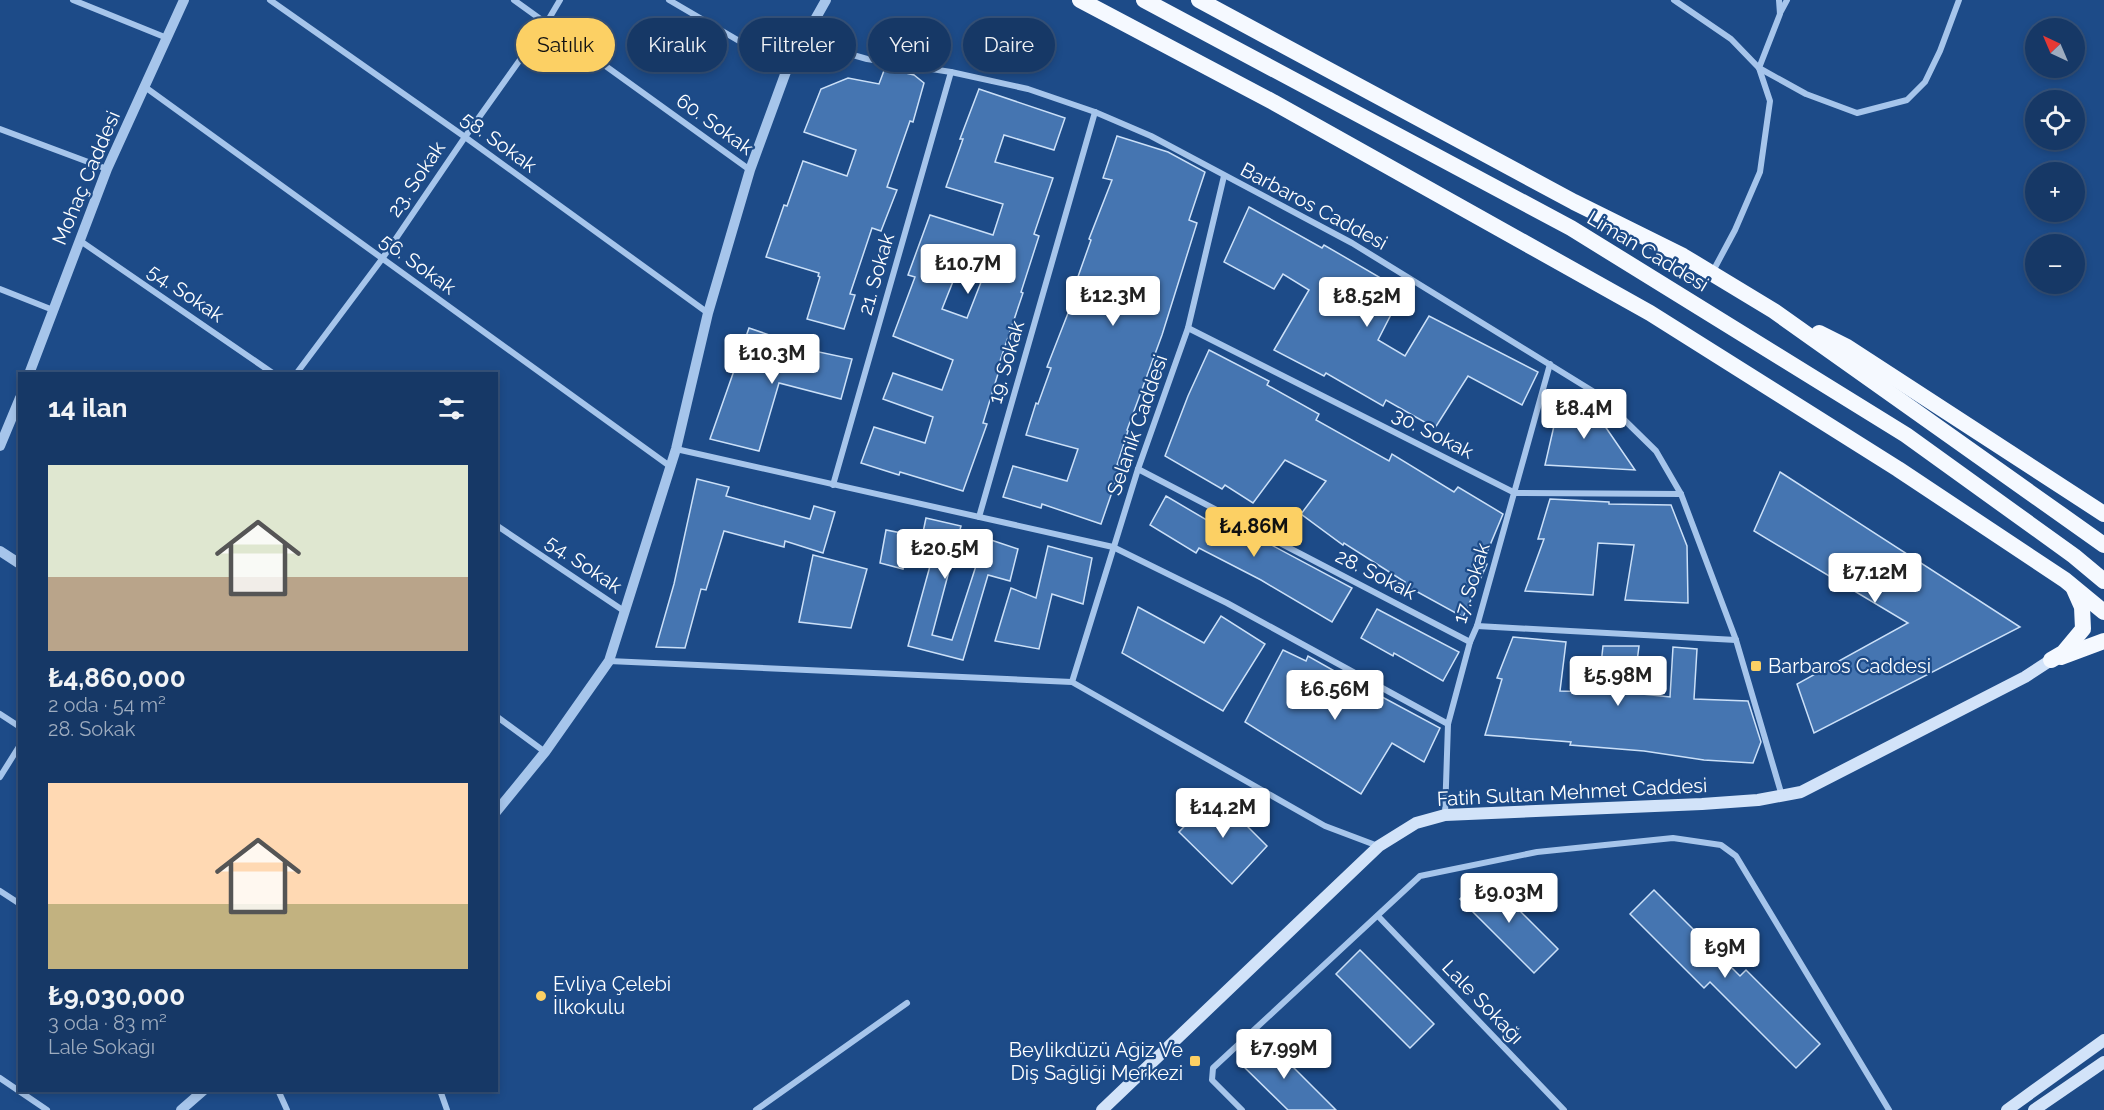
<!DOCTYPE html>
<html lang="tr">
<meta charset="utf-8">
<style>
:root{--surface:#163866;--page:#1f3f6c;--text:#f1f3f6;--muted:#9eacbf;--line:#35527a;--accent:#fcd064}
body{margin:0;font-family:Raleway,sans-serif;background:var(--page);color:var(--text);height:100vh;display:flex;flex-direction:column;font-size:22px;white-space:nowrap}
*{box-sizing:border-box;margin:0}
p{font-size:20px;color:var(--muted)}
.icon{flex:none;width:33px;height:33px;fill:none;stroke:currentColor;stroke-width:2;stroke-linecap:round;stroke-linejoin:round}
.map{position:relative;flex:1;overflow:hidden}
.sheet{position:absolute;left:18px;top:372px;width:480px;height:720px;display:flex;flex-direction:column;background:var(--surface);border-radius:0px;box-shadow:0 3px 9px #0003,0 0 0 2px var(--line)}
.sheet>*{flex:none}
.banner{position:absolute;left:516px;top:18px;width:570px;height:54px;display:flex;gap:12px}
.needle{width:39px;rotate:316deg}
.fabs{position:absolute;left:2025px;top:18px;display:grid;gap:12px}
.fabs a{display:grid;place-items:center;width:60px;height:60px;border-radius:50%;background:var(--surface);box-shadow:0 3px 9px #0003,0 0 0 2px var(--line);font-size:30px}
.price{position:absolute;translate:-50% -51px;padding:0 14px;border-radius:6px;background:#fff;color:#222;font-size:20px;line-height:39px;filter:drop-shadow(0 2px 3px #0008)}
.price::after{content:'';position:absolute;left:50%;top:36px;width:18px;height:14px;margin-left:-9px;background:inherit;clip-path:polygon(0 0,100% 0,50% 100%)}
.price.selected{background:var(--accent);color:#111}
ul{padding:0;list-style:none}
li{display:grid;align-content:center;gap:12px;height:318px;padding:0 30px}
li span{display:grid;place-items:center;height:186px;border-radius:0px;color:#555}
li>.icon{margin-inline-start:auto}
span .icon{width:108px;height:108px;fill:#fffc;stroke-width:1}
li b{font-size:26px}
h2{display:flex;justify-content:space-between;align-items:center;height:72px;padding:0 30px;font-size:26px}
.chip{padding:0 21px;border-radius:27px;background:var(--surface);box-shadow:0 3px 9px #0003,0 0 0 2px var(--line);font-size:21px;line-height:54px}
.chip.selected{background:var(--accent);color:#111}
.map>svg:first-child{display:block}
.building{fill:#4575b1;stroke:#cbe0f8;stroke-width:1.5;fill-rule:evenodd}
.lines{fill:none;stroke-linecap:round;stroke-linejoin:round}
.minor{stroke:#a6c5eb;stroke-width:6}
.tertiary{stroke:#a6c5eb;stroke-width:10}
.secondary{stroke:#d2e3f9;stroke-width:12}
.trunk{stroke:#f5f9ff;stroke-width:16}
.poi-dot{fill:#fcd064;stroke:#1d4b88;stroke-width:2}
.labels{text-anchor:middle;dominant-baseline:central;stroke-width:4.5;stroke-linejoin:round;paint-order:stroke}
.street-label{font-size:20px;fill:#fff;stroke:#1d4b88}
.poi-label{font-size:20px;fill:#fff;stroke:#1d4b88;text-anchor:start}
</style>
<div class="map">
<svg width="2104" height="1110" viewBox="0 0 2104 1110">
<rect width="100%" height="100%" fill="#1d4b88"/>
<!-- building -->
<g class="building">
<polygon points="885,68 914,75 924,83 913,122 910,121 887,187 897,190 881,231 872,228 850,294 855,295 844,329 807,319 820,277 818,276 819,273 766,257 784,205 787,206 803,161 847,176 856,150 804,132 821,89 848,78 879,84"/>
<path d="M 979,89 L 1065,118 L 1054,150 L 1004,135 L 995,162 L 1053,178 L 1034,234 L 1039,236 L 1021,292 L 1023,293 L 999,364 L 1001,364 L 983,423 L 987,424 L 963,491 L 900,472 L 899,475 L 861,463 L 874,427 L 925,443 L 933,417 L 883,399 L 893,373 L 942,390 L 953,360 L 893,336 L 915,277 L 908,275 L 930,215 L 993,235 L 1003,204 L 946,187 L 963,139 L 960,139 ZM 958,269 L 983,277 L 967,318 L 942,309 Z"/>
<polygon points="1117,136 1168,152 1205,172 1189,220 1197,223 1162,335 1127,430 1128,431 1117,465 1121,466 1101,524 1042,504 1041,508 1003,497 1013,466 1067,481 1078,449 1026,435 1036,403 1038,404 1051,368 1047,367 1072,303 1069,302 1091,240 1089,239 1112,180 1103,178"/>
<polygon points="1249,207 1322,248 1324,245 1403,291 1378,340 1405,356 1429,316 1538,372 1522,405 1468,376 1435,428 1386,400 1383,406 1326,373 1324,376 1274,350 1309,290 1283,274 1274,289 1224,262"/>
<polygon points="749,328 787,341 786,345 852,359 841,399 779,383 759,451 710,439"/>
<polygon points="1209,350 1269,381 1267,385 1319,414 1316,420 1389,461 1392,454 1454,492 1458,487 1503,514 1483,562 1487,564 1463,617 1403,584 1405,582 1344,543 1343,545 1301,514 1326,481 1285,460 1253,503 1225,485 1222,489 1165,456 1188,396"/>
<polygon points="1587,400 1635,470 1545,465 1559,404"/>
<polygon points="1780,472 2020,627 1814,733 1797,684 1908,623 1754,531"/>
<polygon points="697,479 729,487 726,496 810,519 814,506 835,512 823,553 785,541 784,547 724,531 706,590 701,589 685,648 656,647 674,584"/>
<polygon points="1166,496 1227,532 1232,524 1352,588 1332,622 1261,580 1199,548 1196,553 1150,525"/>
<polygon points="1550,499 1609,502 1609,504 1671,505 1687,546 1688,603 1625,600 1634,545 1598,543 1593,595 1525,591 1544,539 1538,539"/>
<polygon points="926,518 961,526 932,635 952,640 985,538 1018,549 1010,581 988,575 963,660 908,646 930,566 905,559 903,569 880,563 886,530 922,537"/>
<polygon points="1048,546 1092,558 1083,604 1052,594 1039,649 995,641 1011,588 1036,598"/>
<polygon points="813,555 867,569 851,628 799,622"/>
<polygon points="1138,607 1204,643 1221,616 1265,644 1223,711 1122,653"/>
<polygon points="1377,609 1459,652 1443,681 1394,653 1393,656 1361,638"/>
<polygon points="1513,637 1566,642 1560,691 1598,692 1603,646 1639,646 1633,693 1670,697 1673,647 1697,649 1694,699 1748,701 1761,742 1753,763 1704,760 1644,751 1570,745 1571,742 1485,735 1502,679 1497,678"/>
<polygon points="1283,650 1306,661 1308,656 1345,677 1440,728 1424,762 1392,743 1361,794 1245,722"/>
<polygon points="1215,794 1267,846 1232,884 1179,832"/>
<polygon points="1484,875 1558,949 1534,973 1460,899"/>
<polygon points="1654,890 1740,976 1746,970 1820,1044 1796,1068 1710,982 1704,988 1630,914"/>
<polygon points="1360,950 1434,1024 1410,1048 1336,974"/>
<polygon points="1265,1039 1336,1110 1288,1110 1241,1064"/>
</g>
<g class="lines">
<!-- minor -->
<g class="minor">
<polyline points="73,0 167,38"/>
<polyline points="270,0 465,137 708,313"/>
<polyline points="514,0 750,170"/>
<polyline points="669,0 787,69"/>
<polyline points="1674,0 1731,39 1759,68 1806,94 1857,113 1907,100 1925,82 1940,51 1959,0"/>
<polyline points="1780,13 1787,0"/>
<polyline points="804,41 867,59 951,72 1028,89 1095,112 1151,136 1352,243 1599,395 1656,451 1681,494 1736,640 1782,796"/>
<polyline points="145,87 671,467"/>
<polyline points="0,129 107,169"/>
<polyline points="79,240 274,374"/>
<polyline points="1712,273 1735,230 1760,172 1770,101 1759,68 1780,14 1779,0"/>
<polyline points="0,289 53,310"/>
<polyline points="1188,328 1515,493 1681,494"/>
<polyline points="296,374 382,259 465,137 547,22 560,0"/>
<polyline points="676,449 1113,547 1227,603 1448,724"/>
<polyline points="1138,469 1470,642"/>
<polyline points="833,485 951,72"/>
<polyline points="979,517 1095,112"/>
<polyline points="496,525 624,611"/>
<polyline points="1477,626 1736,640"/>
<polyline points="609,661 1072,682 1325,826 1378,846"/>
<polyline points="1072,682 1138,469 1188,328 1224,176"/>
<polyline points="0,714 20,727"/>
<polyline points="496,716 545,752"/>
<polyline points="0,777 20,745"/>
<polyline points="1445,815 1448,724 1470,642 1477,626 1550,364"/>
<polyline points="0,891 20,904"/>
<polyline points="1378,916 1564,1110"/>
<polyline points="0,1078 47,1110"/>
<polyline points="278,1090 287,1110"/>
<polyline points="440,1090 447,1110"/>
<polyline points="756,1110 907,1003"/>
<polyline points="1242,1110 1212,1080 1213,1068 1420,876 1537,852 1673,838 1721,845 1736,856 1889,1110"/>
</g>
<!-- tertiary -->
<g class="tertiary">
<polyline points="29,374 107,169 184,0"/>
<polyline points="0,446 20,398"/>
<polyline points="0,551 20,564"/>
<polyline points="496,812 545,752 609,661 676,449 708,313 750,170 787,69 826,0"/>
<polyline points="181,1110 204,1090"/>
</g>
<!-- secondary -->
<g class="secondary">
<polyline points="1102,1110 1379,846 1416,823 1445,815 1702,804 1758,800 1801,792 2025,677 2051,660"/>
<polyline points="2007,1110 2104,1040"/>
<polyline points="2034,1110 2104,1062"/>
</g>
<!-- trunk -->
<g class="trunk">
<polyline points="1080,0 1273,102 1650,313 1898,469 2065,580 2104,612"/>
<polyline points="1144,0 1571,228 1906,435 2074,556 2104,581"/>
<polyline points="1199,0 1574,202 1683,256 1774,311 2104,545"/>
<polyline points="1819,333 1847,347 2104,514"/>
<polyline points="2061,657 2104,641"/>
<polyline points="2051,660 2063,653 2083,629 2082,607 2074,589"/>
</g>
</g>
<!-- markers -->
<g class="poi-dot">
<rect x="1750" y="660" width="12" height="12" rx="3"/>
<circle cx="541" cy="996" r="6"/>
<rect x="1189" y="1055" width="12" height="12" rx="3"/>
</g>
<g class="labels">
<!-- street labels -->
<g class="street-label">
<text transform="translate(715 124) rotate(36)">60. Sokak</text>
<text transform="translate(499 142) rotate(36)">58. Sokak</text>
<text transform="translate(86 178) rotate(-67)">Mohaç Caddesi</text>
<text transform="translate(416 179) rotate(-56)">23. Sokak</text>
<text transform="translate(1314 206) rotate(28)">Barbaros Caddesi</text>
<text transform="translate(1648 251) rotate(31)">Liman Caddesi</text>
<text transform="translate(418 264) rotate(36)">56. Sokak</text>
<text transform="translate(876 274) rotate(-74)">21. Sokak</text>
<text transform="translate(186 293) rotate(34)">54. Sokak</text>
<text transform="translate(1006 362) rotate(-74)">19. Sokak</text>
<text transform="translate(1137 425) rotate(-71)">Selanik Caddesi</text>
<text transform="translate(1433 433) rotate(27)">30. Sokak</text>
<text transform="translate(584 564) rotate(34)">54. Sokak</text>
<text transform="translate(1376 574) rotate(27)">28. Sokak</text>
<text transform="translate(1471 583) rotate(-73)">17. Sokak</text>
<text transform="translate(1572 792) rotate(-3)">Fatih Sultan Mehmet Caddesi</text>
<text transform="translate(1483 1002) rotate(46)">Lale Sokağı</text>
</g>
<!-- poi labels -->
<g class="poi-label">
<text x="1768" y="666">Barbaros Caddesi</text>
<text x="553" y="984">Evliya Çelebi<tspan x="553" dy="23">İlkokulu</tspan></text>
<text x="1183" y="1050" text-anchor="end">Beylikdüzü Ağiz Ve<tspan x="1183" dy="23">Diş Sağliği Merkezi</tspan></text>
</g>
</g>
</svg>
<div class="fabs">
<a><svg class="needle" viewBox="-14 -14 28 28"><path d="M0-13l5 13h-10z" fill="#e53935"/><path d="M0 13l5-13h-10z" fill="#9eacbf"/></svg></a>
<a><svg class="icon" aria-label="locate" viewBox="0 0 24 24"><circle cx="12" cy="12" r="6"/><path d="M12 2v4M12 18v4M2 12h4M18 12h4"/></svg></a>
<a>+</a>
<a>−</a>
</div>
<b class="price" style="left:968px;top:295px">₺10.7M</b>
<b class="price" style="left:1113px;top:327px">₺12.3M</b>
<b class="price" style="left:1367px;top:328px">₺8.52M</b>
<b class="price" style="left:772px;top:385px">₺10.3M</b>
<b class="price" style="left:1584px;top:440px">₺8.4M</b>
<b class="price selected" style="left:1254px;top:558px">₺4.86M</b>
<b class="price" style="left:945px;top:580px">₺20.5M</b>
<b class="price" style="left:1875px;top:604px">₺7.12M</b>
<b class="price" style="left:1618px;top:707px">₺5.98M</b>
<b class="price" style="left:1335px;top:721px">₺6.56M</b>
<b class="price" style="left:1223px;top:839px">₺14.2M</b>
<b class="price" style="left:1509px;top:924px">₺9.03M</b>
<b class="price" style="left:1725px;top:979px">₺9M</b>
<b class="price" style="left:1284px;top:1080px">₺7.99M</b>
<div class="banner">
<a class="chip selected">Satılık</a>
<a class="chip">Kiralık</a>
<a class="chip">Filtreler</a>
<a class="chip">Yeni</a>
<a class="chip">Daire</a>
</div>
<section class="sheet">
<h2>14 ilan<svg class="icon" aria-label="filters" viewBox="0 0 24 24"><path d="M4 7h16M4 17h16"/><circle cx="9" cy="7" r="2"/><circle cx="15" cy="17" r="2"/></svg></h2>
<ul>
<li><span style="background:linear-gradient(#dfe7d0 60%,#b9a48a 0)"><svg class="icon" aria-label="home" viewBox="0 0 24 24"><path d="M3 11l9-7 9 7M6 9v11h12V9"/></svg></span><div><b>₺4,860,000</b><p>2 oda · 54 m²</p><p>28. Sokak</p></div></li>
<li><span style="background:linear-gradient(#ffd9b3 65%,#c2b280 0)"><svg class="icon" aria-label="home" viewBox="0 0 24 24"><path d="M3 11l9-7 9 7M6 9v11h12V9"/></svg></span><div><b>₺9,030,000</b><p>3 oda · 83 m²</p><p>Lale Sokağı</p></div></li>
</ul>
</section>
</div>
